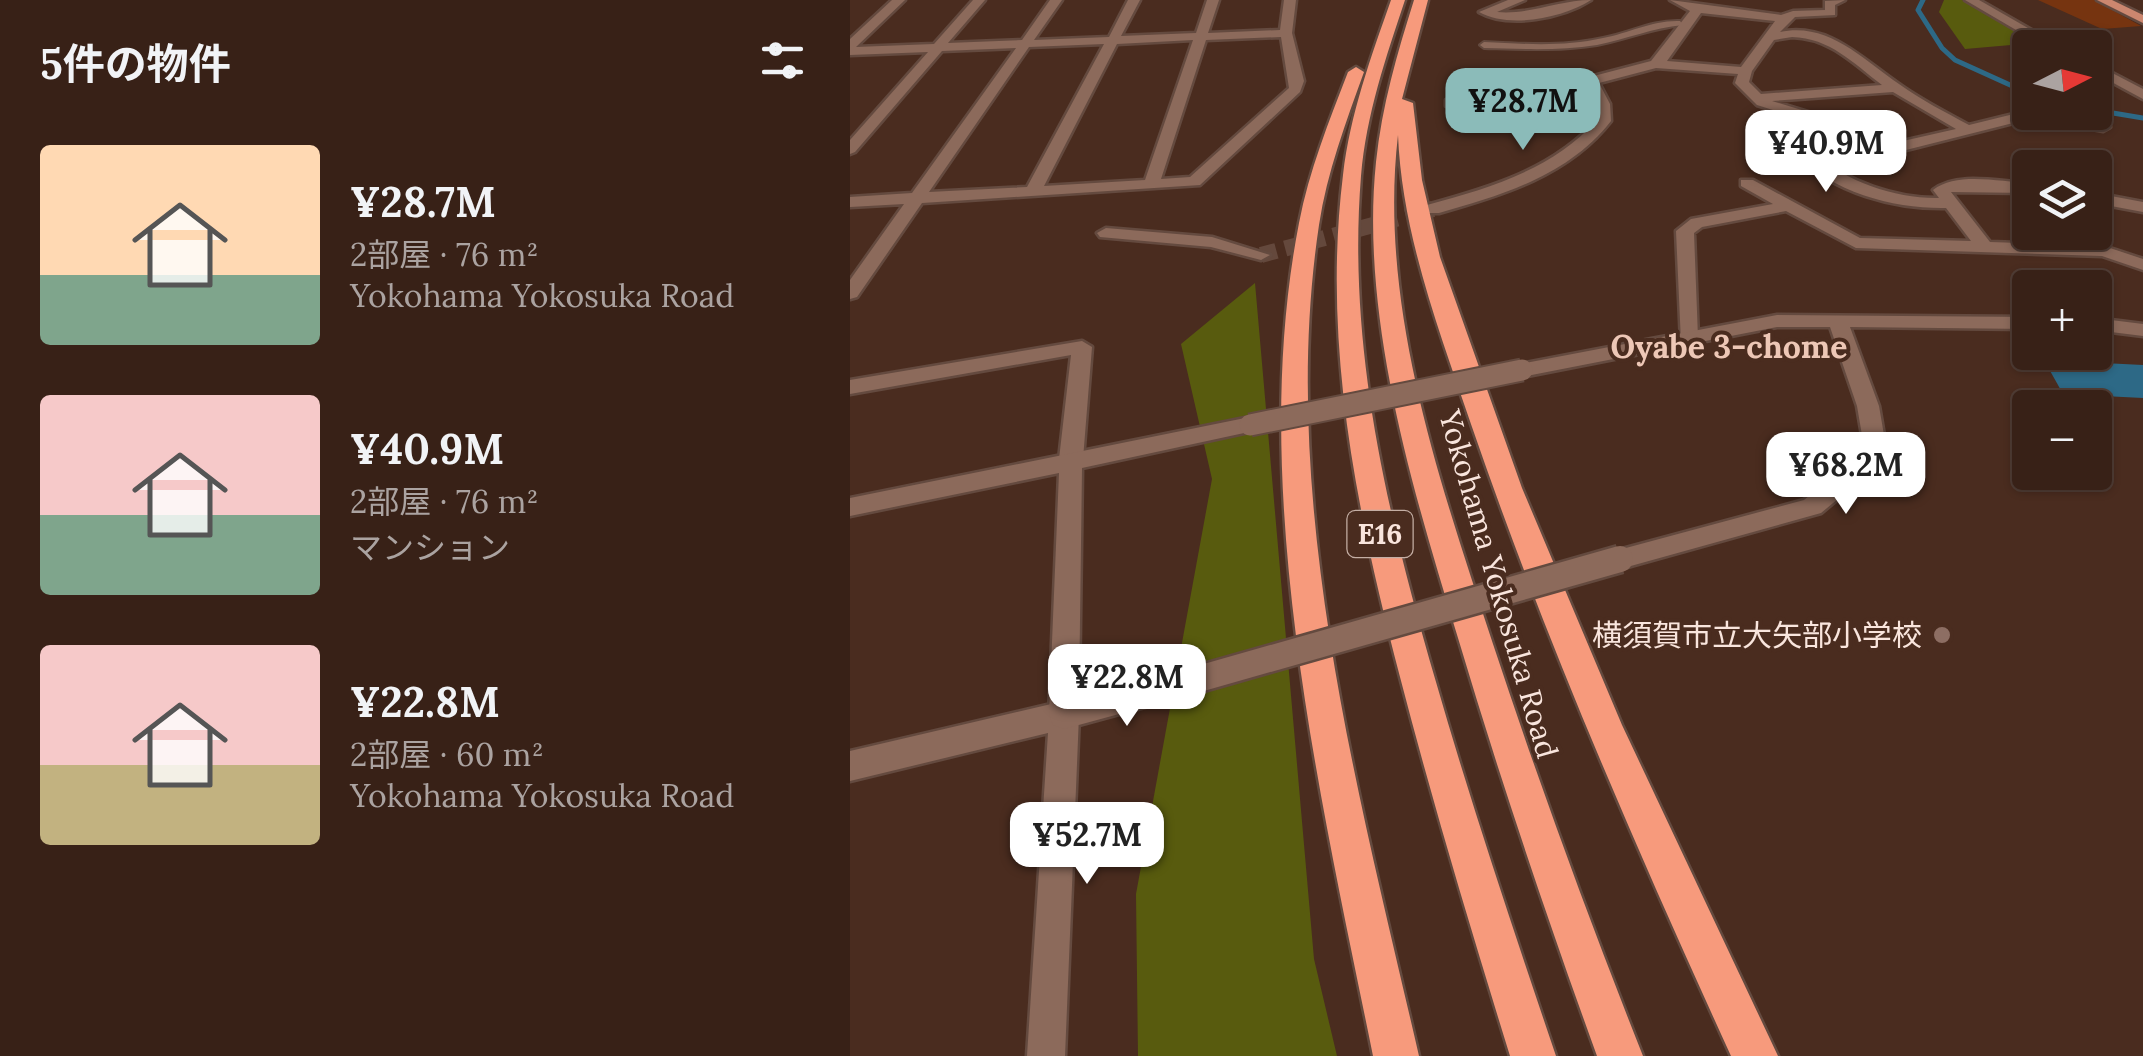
<!DOCTYPE html>
<html lang="ja">
<meta charset="utf-8">
<style>
:root{--surface:#382117;--page:#432e24;--text:#f1f3f6;--muted:#aba3a1;--line:#523e36;--accent:#8bbbb9}
body{margin:0;font-family:Lora,"Noto Sans JP",serif;background:var(--page);color:var(--text);height:100vh;display:flex;flex-direction:column;font-size:38px;white-space:nowrap}
*{box-sizing:border-box;margin:0}
p{font-size:32px;color:var(--muted)}
.icon{flex:none;width:55px;height:55px;fill:none;stroke:currentColor;stroke-width:2;stroke-linecap:round;stroke-linejoin:round}
.map{position:relative;flex:1;overflow:hidden}
.sheet{display:flex;flex-direction:column;background:var(--surface);width:850px}
.sheet>*{flex:none}
.needle{width:65px;rotate:84deg}
.tools{position:absolute;left:1162px;top:30px;display:grid;gap:20px}
.tools a{display:grid;place-items:center;width:100px;height:100px;border-radius:10px;background:var(--surface);box-shadow:0 2px 8px #0004,0 0 0 2px var(--line);font-size:50px}
.price{position:absolute;translate:-50% -85px;padding:0 22px;border-radius:20px;background:#fff;color:#222;font-size:32px;line-height:65px;filter:drop-shadow(0 2px 5px #0008)}
.price::after{content:'';position:absolute;left:50%;top:60px;width:30px;height:22px;margin-left:-15px;background:inherit;clip-path:polygon(0 0,100% 0,50% 100%)}
.price.current{background:var(--accent);color:#111}
ul{padding:0;list-style:none}
li{display:flex;align-items:center;gap:30px;height:250px;padding:0 40px}
li span{display:grid;place-items:center;flex:none;width:280px;height:200px;border-radius:10px;color:#555}
li>.icon{margin-inline-start:auto}
span .icon{width:120px;height:120px;fill:#fffc;stroke-width:1}
li b{font-size:42px}
h2{display:flex;justify-content:space-between;align-items:center;height:120px;padding:0 40px;font-size:42px}
main{display:flex;flex:1;min-height:0}
.map>svg:first-child{display:block}
.green{fill:#585b0e}
.water{fill:#2d6986}
.lines{fill:none;stroke-linecap:round;stroke-linejoin:round}
.stream{stroke:#2d6986;stroke-width:5}
.building{fill:#763410}
.minor-tunnel{stroke:#64483c;stroke-width:16;stroke-dasharray:16 9;stroke-linecap:butt}
.service-casing{stroke:#644a3f;stroke-width:4}
.minor-casing{stroke:#644a3f;stroke-width:5}
.tertiary-casing{stroke:#644a3f;stroke-width:5}
.primary-casing{stroke:#644a3f;stroke-width:5}
.motorway-casing{stroke:#644a3f;stroke-width:5}
.service{fill:#8c6a5b;fill-rule:evenodd}
.minor{fill:#8c6a5b;fill-rule:evenodd}
.tertiary{fill:#8c6a5b;fill-rule:evenodd}
.primary{fill:#cc876f;fill-rule:evenodd}
.motorway{fill:#f79a7c;fill-rule:evenodd}
.tertiary-bridge-far1-casing{stroke:#644a3f;stroke-width:25;stroke-linecap:butt}
.tertiary-bridge-casing{stroke:#644a3f;stroke-width:31;stroke-linecap:butt}
.tertiary-bridge-far1{stroke:#8c6a5b;stroke-width:21}
.tertiary-bridge{stroke:#8c6a5b;stroke-width:26}
.education-dot{fill:#8d6e63;stroke:#4a2c1f;stroke-width:4}
.labels{text-anchor:middle;dominant-baseline:central;stroke-width:8;stroke-linejoin:round;paint-order:stroke}
.shield{fill:#4a2c1f;stroke:#c4aea4;stroke-width:2.5}
.shield-label{font-size:28px;font-weight:bold;fill:#f9e5dd}
.street-label{font-size:30px;fill:#f9e5dd;stroke:#4a2c1f}
.poi-label{font-size:30px;fill:#f9e5dd;stroke:#4a2c1f;text-anchor:end}
.neighbourhood-label{font-size:32px;font-weight:bold;fill:#edc7b6;stroke:#4a2c1f}
</style>
<main>
<section class="sheet">
<h2>5件の物件<svg class="icon" aria-label="filters" viewBox="0 0 24 24"><path d="M4 7h16M4 17h16"/><circle cx="9" cy="7" r="2"/><circle cx="15" cy="17" r="2"/></svg></h2>
<ul>
<li><span style="background:linear-gradient(#ffd9b3 65%,#7fa58c 0)"><svg class="icon" aria-label="home" viewBox="0 0 24 24"><path d="M3 11l9-7 9 7M6 9v11h12V9"/></svg></span><div><b>¥28.7M</b><p>2部屋 · 76 m²</p><p>Yokohama Yokosuka Road</p></div></li>
<li><span style="background:linear-gradient(#f6c9c9 60%,#7fa58c 0)"><svg class="icon" aria-label="home" viewBox="0 0 24 24"><path d="M3 11l9-7 9 7M6 9v11h12V9"/></svg></span><div><b>¥40.9M</b><p>2部屋 · 76 m²</p><p>マンション</p></div></li>
<li><span style="background:linear-gradient(#f6c9c9 60%,#c2b280 0)"><svg class="icon" aria-label="home" viewBox="0 0 24 24"><path d="M3 11l9-7 9 7M6 9v11h12V9"/></svg></span><div><b>¥22.8M</b><p>2部屋 · 60 m²</p><p>Yokohama Yokosuka Road</p></div></li>
</ul>
</section>
<div class="map">
<svg width="1293" height="1056" viewBox="0 0 1293 1056">
<rect width="100%" height="100%" fill="#4a2c1f"/>
<!-- green -->
<g class="green">
<polygon points="1094,0 1112,0 1185,43 1115,49 1089,12"/>
<polygon points="405,283 464,959 487,1056 288,1056 286,894 362,479 331,344"/>
</g>
<!-- water -->
<polygon class="water" points="1194,360 1293,365 1293,398 1213,394"/>
<g class="lines">
<!-- stream -->
<g class="stream">
<polyline points="1073,0 1068,10 1092,48 1105,60 1180,94"/>
<polyline points="1245,110 1293,118"/>
</g>
</g>
<!-- building -->
<polygon class="building" points="1188,0 1244,0 1291,26 1252,29"/>
<g class="lines">
<!-- minor-tunnel -->
<polyline class="minor-tunnel" points="411,255 583,209"/>
<!-- service casing -->
<g class="service-casing">
<path id="service" d="M 830,21 L 833,25 C 802,28 777,39 747,45 C 710,51 672,49 634,48 L 630,45 L 634,42 C 674,44 714,47 753,38 C 780,33 802,20 830,21 Z"/>
</g>
<!-- minor casing -->
<g class="minor-casing">
<g id="minor">
<path d="M 42,0 L 55,0 L 6,47 L 84,44 L 123,0 L 135,0 L 98,43 L 172,40 L 200,0 L 212,0 L 184,40 L 259,37 L 278,0 L 290,0 L 271,36 L 346,33 L 357,0 L 369,0 L 358,33 L 430,30 L 434,0 L 446,0 L 442,33 L 454,81 L 450,92 L 350,185 L 72,203 L 7,297 L 0,299 L 0,280 L 54,204 L 0,207 L 0,197 L 62,193 L 166,48 L 92,51 L 5,152 L 0,154 L 0,140 L 78,52 L 0,55 L 0,39 ZM 431,37 L 439,88 L 340,177 L 311,179 L 356,40 ZM 343,40 L 295,180 L 194,186 L 267,44 ZM 254,44 L 177,187 L 79,192 L 179,47 Z"/>
<path d="M 658,0 L 675,0 L 647,12 C 680,15 709,0 741,0 C 713,18 659,29 629,12 Z"/>
<path d="M 820,0 L 931,15 L 943,11 L 975,10 L 975,1 L 995,0 L 985,5 L 985,15 L 945,17 L 930,32 C 979,22 1012,59 1049,84 C 1071,100 1095,112 1119,125 L 1180,110 L 1258,124 L 1260,127 L 1253,131 L 1183,118 L 1052,151 L 997,133 L 965,154 C 997,182 1047,199 1089,198 L 1083,190 C 1107,171 1150,182 1180,183 L 1180,193 L 1101,192 L 1140,242 L 1254,246 L 1293,259 L 1293,270 L 1252,256 L 1006,248 L 936,211 L 852,227 L 844,233 L 848,338 L 838,344 L 831,342 L 826,231 L 841,219 L 923,204 L 891,186 L 891,180 L 903,180 L 1010,238 L 1121,241 L 1096,208 C 1046,209 982,193 947,154 L 983,129 L 907,105 L 885,83 L 888,74 L 806,68 L 749,83 L 760,104 L 761,121 C 719,175 653,195 589,213 L 577,213 L 577,205 C 639,188 702,170 747,120 L 746,104 L 738,88 C 706,106 700,91 669,89 C 653,89 631,99 615,103 L 663,121 L 665,124 L 658,128 L 596,106 L 596,100 L 669,81 L 700,90 L 716,89 L 736,78 L 801,61 L 840,11 ZM 851,13 L 925,21 L 891,67 L 817,61 ZM 942,37 C 980,38 1003,63 1032,85 L 911,94 L 899,82 L 902,71 L 924,40 ZM 1043,92 L 1106,129 L 1053,141 L 922,101 Z"/>
<polygon points="1115,0 1129,0 1213,48 1197,48"/>
<polygon points="1245,64 1293,89 1293,99 1245,73"/>
<polygon points="1245,193 1293,202 1293,212 1245,203"/>
<polygon points="256,228 362,237 420,255 411,260 361,247 250,237 247,233"/>
<polygon points="232,341 242,347 233,459 221,467 209,459 221,355 0,394 0,380"/>
<polygon points="214,701 225,705 229,715 215,1056 177,1056 198,733 0,781 0,751"/>
</g>
</g>
<!-- tertiary casing -->
<g class="tertiary-casing">
<g id="tertiary">
<polygon points="927,315 1180,317 1180,329 1000,327 1029,406 1035,441 1006,484 971,513 770,569 761,566 757,559 761,552 954,500 989,472 1013,441 1007,406 980,327 927,327 672,377 662,370 665,365"/>
<polygon points="1245,318 1293,324 1293,336 1245,330"/>
<polygon points="400,417 408,420 411,425 408,430 232,468 229,697 324,673 334,677 339,686 334,695 324,699 214,729 203,725 199,715 209,473 0,516 0,498"/>
</g>
</g>
<!-- primary casing -->
<g class="primary-casing">
<polygon id="primary" points="1247,0 1262,0 1293,15 1293,23"/>
</g>
<!-- motorway casing -->
<g class="motorway-casing">
<g id="motorway">
<path d="M 541,0 L 555,0 C 536,57 516,115 511,176 C 497,349 538,517 586,682 C 622,807 664,932 706,1056 L 660,1056 C 621,930 583,804 550,677 C 507,513 472,345 493,175 C 500,114 521,57 541,0 Z"/>
<path d="M 564,0 L 578,0 L 552,99 L 563,103 L 572,180 L 590,257 L 672,488 L 772,725 L 928,1056 L 881,1056 C 787,850 696,642 622,427 C 590,333 552,235 548,135 C 528,306 590,483 643,644 C 689,783 739,920 793,1056 L 747,1056 C 697,918 650,779 608,638 C 563,491 510,318 526,162 C 532,105 547,54 564,0 Z"/>
<path d="M 506,67 L 514,72 C 496,122 477,172 469,225 C 428,498 508,791 569,1056 L 523,1056 C 470,794 397,488 449,223 C 459,171 479,121 498,72 Z"/>
</g>
</g>
<!-- service -->
<use href="#service" class="service"/>
<!-- minor -->
<use href="#minor" class="minor"/>
<!-- tertiary -->
<use href="#tertiary" class="tertiary"/>
<!-- primary -->
<use href="#primary" class="primary"/>
<!-- motorway -->
<use href="#motorway" class="motorway"/>
<!-- tertiary-bridge-far1 casing -->
<g class="tertiary-bridge-far1-casing">
<polyline id="tertiary-bridge-far1" points="400,425 672,370"/>
</g>
<!-- tertiary-bridge casing -->
<g class="tertiary-bridge-casing">
<polyline id="tertiary-bridge" points="324,686 770,559"/>
</g>
<!-- tertiary-bridge-far1 -->
<use href="#tertiary-bridge-far1" class="tertiary-bridge-far1"/>
<!-- tertiary-bridge -->
<use href="#tertiary-bridge" class="tertiary-bridge"/>
</g>
<!-- markers -->
<circle class="education-dot" cx="1092" cy="635" r="10"/>
<g class="labels">
<!-- shield labels -->
<rect class="shield" x="497.5" y="511" width="65" height="46" rx="8"/>
<g class="shield-label">
<text x="530" y="534">E16</text>
</g>
<!-- street labels -->
<g class="street-label">
<text transform="translate(649 584) rotate(74)">Yokohama Yokosuka Road</text>
</g>
<!-- poi labels -->
<g class="poi-label">
<text x="1072" y="635">横須賀市立大矢部小学校</text>
</g>
<!-- neighbourhood labels -->
<g class="neighbourhood-label">
<text x="879" y="346">Oyabe 3-chome</text>
</g>
</g>
</svg>
<div class="tools">
<a><svg class="needle" viewBox="-14 -14 28 28"><path d="M0-13l5 13h-10z" fill="#e53935"/><path d="M0 13l5-13h-10z" fill="#aba3a1"/></svg></a>
<a><svg class="icon" aria-label="layers" viewBox="0 0 24 24"><path d="M12 4l9 5-9 5-9-5zM3 14l9 5 9-5"/></svg></a>
<a>+</a>
<a>−</a>
</div>
<b class="price current" style="left:673px;top:153px">¥28.7M</b>
<b class="price" style="left:976px;top:195px">¥40.9M</b>
<b class="price" style="left:996px;top:517px">¥68.2M</b>
<b class="price" style="left:277px;top:729px">¥22.8M</b>
<b class="price" style="left:237px;top:887px">¥52.7M</b>
</div>
</main>
